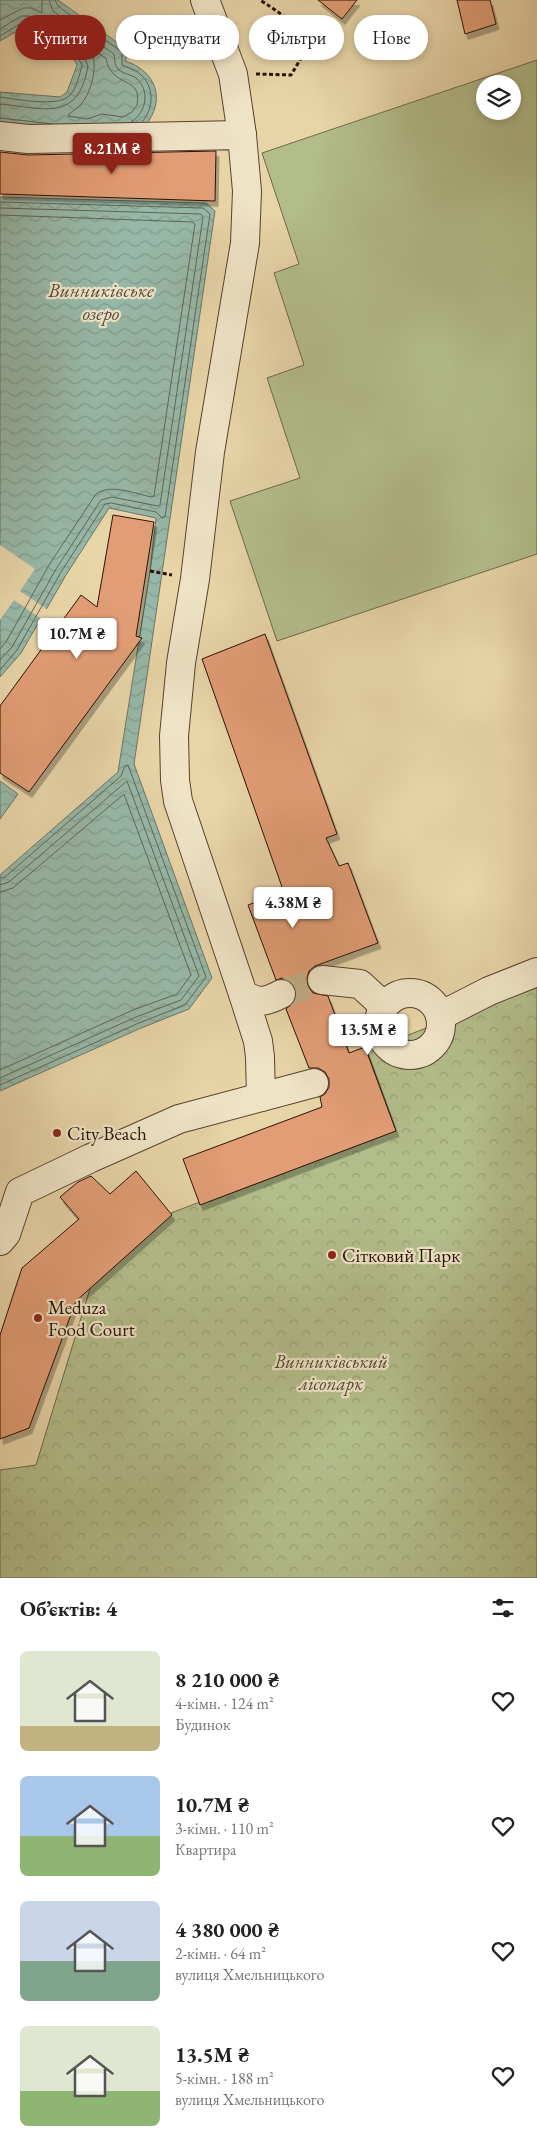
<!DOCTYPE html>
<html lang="uk">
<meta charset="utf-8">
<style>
:root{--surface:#fff;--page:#f2f2f2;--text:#222;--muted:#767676;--accent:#8f2418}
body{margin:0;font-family:"EB Garamond",serif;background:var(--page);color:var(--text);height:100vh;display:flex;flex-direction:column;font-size:19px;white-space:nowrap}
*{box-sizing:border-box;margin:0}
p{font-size:16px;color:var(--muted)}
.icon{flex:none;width:28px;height:28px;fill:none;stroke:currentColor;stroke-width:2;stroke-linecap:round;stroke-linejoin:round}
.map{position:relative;height:1578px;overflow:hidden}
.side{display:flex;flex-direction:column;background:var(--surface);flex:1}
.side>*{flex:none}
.guide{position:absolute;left:15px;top:15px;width:508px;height:45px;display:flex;gap:10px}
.controls{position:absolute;left:476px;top:75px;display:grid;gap:10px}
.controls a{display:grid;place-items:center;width:45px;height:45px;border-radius:50%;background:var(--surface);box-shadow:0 2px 8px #0003;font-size:25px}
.price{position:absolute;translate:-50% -42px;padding:0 11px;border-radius:5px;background:#fff;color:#222;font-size:16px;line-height:32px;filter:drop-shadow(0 1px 2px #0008)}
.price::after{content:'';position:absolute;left:50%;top:30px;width:15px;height:11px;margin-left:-8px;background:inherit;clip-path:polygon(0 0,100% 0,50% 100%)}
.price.selected{background:var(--accent);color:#fff}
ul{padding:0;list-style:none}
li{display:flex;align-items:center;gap:15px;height:125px;padding:0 20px}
li span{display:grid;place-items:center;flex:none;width:140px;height:100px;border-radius:8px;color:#555}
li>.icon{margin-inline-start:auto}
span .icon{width:60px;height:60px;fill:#fffc;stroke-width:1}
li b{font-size:21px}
h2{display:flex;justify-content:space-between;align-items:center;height:60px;padding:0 20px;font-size:21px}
.tag{padding:0 18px;border-radius:22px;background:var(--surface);box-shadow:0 2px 8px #0003;font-size:18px;line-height:45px}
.tag.selected{background:var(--accent);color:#fff}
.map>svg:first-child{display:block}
.grass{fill:#b2bd8a;stroke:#6e6848;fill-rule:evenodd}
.park{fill:url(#park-crowns);stroke:#6e6848}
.water{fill:url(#water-waves);stroke:#6b7667}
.pier{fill:#e7d4a7}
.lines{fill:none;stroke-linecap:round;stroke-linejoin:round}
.shore{stroke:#606557;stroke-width:1}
.building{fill:#e19d75;stroke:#291206;filter:url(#shadow)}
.minor-tunnel{stroke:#c1ad87;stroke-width:28;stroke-dasharray:28 14;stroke-linecap:butt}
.minor-casing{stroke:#58422e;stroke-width:30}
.path{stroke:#291206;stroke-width:3;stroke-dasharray:4 2.5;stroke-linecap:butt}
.minor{stroke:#efe3c6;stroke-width:28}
.poi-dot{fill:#8f2418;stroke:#efe3c6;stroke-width:2}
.labels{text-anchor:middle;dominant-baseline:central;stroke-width:4.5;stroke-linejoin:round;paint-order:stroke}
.poi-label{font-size:19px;fill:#291206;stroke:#efe3c6;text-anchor:start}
.park-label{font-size:19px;font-style:italic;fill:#52452e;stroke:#efe3c6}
.water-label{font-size:20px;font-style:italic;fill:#504c3f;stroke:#efe3c6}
</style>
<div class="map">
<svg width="537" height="1578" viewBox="0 0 537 1578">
<defs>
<pattern id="park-crowns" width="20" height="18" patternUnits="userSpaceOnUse" patternTransform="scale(1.25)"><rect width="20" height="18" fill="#b2bd8a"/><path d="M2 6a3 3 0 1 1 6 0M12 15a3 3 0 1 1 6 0" fill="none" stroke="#99a176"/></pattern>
<pattern id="water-waves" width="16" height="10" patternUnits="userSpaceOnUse" patternTransform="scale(1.25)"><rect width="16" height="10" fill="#97b8a8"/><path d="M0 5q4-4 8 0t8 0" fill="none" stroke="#829d8f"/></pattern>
<filter id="shadow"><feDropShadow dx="3" dy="5.5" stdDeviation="0" flood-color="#0004"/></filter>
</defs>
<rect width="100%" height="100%" fill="#e7d4a7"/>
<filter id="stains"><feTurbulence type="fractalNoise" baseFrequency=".004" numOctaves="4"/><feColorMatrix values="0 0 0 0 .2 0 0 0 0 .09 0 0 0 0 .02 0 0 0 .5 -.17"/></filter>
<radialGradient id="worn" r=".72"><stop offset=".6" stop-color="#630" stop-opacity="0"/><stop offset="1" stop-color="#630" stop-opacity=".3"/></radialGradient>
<!-- grass -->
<path class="grass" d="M 537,60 L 537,554 L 277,641 L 230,501 L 300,478 L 267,378 L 304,365 L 274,273 L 299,264 L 262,153 ZM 485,84 L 512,84 L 512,111 L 485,111 Z"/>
<!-- park -->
<polygon class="park" points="537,985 537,1578 0,1578 0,1470 36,1465 92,1282 171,1213 395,1128 367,1051"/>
<!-- water -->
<g class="water">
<path d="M 0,0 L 58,0 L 129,51 L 125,61 C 157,71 166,101 145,126 L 0,129 L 0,92 L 60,97 L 67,92 L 77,65 L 73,58 L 26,26 L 0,41 Z"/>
<polygon points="0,197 206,203 215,211 134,764 212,978 189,1009 141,1028 0,1091 0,875 118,772 150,571 156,518 109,508 66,575 21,653 0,677"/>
<polygon points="0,781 18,794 0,819"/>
</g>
<!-- pier -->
<polygon class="pier" points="0,545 35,569 20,591 48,610 43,620 14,600 0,620"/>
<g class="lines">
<!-- shore -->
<g class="shore">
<path d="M 49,0 L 53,11 L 114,54 C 115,59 114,65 118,69 C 123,74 130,74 136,78 C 151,91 146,113 131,122"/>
<path d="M 55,0 L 58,6 L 122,52 L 122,65 C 128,68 135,69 140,74 C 155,87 154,108 142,122"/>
<polyline points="0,20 23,8 31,8 42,13 42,0"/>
<path d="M 0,29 L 21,16 L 30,16 L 81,50 L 88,66 C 78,123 44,108 0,104"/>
<path d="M 0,36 L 23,22 L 28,22 L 76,54 L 82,65 C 80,74 76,89 70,95 C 59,108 16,99 0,97"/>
<path d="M 94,51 L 106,58 C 111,89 143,75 137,105 L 132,112 L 123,117 L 102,114 L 87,119 L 68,116 L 69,114 C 73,111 78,108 82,103 C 91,92 98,67 92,53 Z"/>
<polyline points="0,118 53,124"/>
<polyline points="0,202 203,208 210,214 165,517 162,518 156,512 111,503 105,504 61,572 17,650 0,670"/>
<polyline points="0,208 201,214 203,217 160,505 158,506 112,497 101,500 56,569 12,647 0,660"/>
<path d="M 0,215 L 192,222 L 195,224 L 154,496 L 152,497 C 135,494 111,483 96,494 L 49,565 L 6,642 L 0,649"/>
<polyline points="0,878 5,877 121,776 125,766 128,765 206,977 185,1005 139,1023 0,1085"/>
<polyline points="0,885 9,882 127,781 199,976 181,1000 136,1017 0,1078"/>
<polyline points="0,892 13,888 124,794 191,975 177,994 133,1010 0,1070"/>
</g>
</g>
<!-- building -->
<g class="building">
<polygon points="318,0 357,0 342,19"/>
<polygon points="457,0 490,0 496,24 465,34"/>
<polygon points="216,151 215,201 0,194 0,152 28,155"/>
<polygon points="113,515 154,522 136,636 142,638 29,792 0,773 0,706 81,595 97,607"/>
<polygon points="265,634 337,834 326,838 339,866 348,863 378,943 315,966 309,971 307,978 308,986 313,993 328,996 349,1053 365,1047 396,1131 200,1205 183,1159 322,1107 320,1097 325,1094 329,1087 329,1079 325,1072 318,1068 309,1068 286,1009 294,1002 297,995 295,987 289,981 282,978 276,980 248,905 259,901 257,896 282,887 202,659"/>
<polygon points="136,1171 172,1215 76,1301 29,1428 0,1439 0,1335 22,1268 79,1219 60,1197 78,1182 91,1176 110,1194"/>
</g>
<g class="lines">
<!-- minor-tunnel -->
<polyline class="minor-tunnel" points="281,994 322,980"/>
<!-- minor casing -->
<g class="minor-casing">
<g id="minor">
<polyline points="205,0 233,74 242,135"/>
<path d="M 0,136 L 28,139 L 242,135 L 247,191 L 245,243 L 210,452 L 195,579 L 181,663 L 174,736 L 175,780 L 178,801 L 243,994 C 258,1004 266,1002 281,994"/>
<polyline points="322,980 360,984 384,1006"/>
<circle cx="410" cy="1024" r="31"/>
<polyline points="243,994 258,1041 260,1057 261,1097"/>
<polyline points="440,1016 489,991 537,972"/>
<polyline points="0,1241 6,1234 20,1192 91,1158 179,1119 314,1083"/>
</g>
</g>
<!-- path -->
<g class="path">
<path d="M 256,74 L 291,75 L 300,60 C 296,23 290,19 260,0"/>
<polyline points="150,571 172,575"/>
</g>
<!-- minor -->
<use href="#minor" class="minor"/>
</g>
<!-- markers -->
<g class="poi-dot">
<circle cx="57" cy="1133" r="5"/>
<circle cx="332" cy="1255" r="5"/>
<circle cx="38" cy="1318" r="5"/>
</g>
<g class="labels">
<!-- poi labels -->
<g class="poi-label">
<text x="67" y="1133">City Beach</text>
<text x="342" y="1255">Сітковий Парк</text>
<text x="48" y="1307">Meduza<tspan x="48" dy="22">Food Court</tspan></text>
</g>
<!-- park labels -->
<g class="park-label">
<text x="331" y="1361">Винниківський<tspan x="331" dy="22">лісопарк</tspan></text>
</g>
<!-- water labels -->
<g class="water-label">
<text x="101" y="290">Винниківське<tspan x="101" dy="23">озеро</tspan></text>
</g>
</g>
<rect width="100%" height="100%" filter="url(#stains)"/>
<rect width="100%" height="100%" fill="url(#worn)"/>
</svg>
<div class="controls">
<a><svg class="icon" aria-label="layers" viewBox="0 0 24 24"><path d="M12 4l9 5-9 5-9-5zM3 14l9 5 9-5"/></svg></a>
</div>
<b class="price selected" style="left:112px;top:175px">8.21M ₴</b>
<b class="price" style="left:77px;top:660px">10.7M ₴</b>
<b class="price" style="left:293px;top:929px">4.38M ₴</b>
<b class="price" style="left:368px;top:1056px">13.5M ₴</b>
<div class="guide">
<a class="tag selected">Купити</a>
<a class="tag">Орендувати</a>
<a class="tag">Фільтри</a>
<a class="tag">Нове</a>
</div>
</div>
<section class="side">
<h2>Об’єктів: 4<svg class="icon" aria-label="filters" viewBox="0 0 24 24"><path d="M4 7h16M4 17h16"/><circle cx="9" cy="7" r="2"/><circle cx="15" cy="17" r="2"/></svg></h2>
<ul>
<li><span style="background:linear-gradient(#dfe7d0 75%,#c2b280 0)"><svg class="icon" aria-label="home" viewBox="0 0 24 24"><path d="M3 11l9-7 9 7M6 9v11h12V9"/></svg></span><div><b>8 210 000 ₴</b><p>4-кімн. · 124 m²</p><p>Будинок</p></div><svg class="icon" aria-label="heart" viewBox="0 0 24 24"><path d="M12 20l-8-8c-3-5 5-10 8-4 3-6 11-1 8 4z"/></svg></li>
<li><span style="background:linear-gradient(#a9c7e8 60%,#8fb573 0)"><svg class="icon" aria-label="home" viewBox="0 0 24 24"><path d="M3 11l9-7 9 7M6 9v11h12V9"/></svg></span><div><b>10.7M ₴</b><p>3-кімн. · 110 m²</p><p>Квартира</p></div><svg class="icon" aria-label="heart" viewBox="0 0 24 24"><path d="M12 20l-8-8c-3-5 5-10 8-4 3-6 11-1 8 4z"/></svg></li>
<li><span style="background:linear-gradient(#c9d6e8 60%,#7fa58c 0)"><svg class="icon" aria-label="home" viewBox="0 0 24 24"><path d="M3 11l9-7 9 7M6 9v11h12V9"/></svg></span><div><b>4 380 000 ₴</b><p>2-кімн. · 64 m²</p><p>вулиця Хмельницького</p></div><svg class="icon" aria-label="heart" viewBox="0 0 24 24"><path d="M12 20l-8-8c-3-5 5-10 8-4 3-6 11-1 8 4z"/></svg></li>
<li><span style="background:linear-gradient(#dfe7d0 65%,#8fb573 0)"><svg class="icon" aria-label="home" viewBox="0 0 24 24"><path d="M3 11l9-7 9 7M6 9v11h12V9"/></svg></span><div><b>13.5M ₴</b><p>5-кімн. · 188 m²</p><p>вулиця Хмельницького</p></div><svg class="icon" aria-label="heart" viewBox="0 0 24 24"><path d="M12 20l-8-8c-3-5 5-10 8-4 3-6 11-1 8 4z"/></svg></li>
</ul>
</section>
